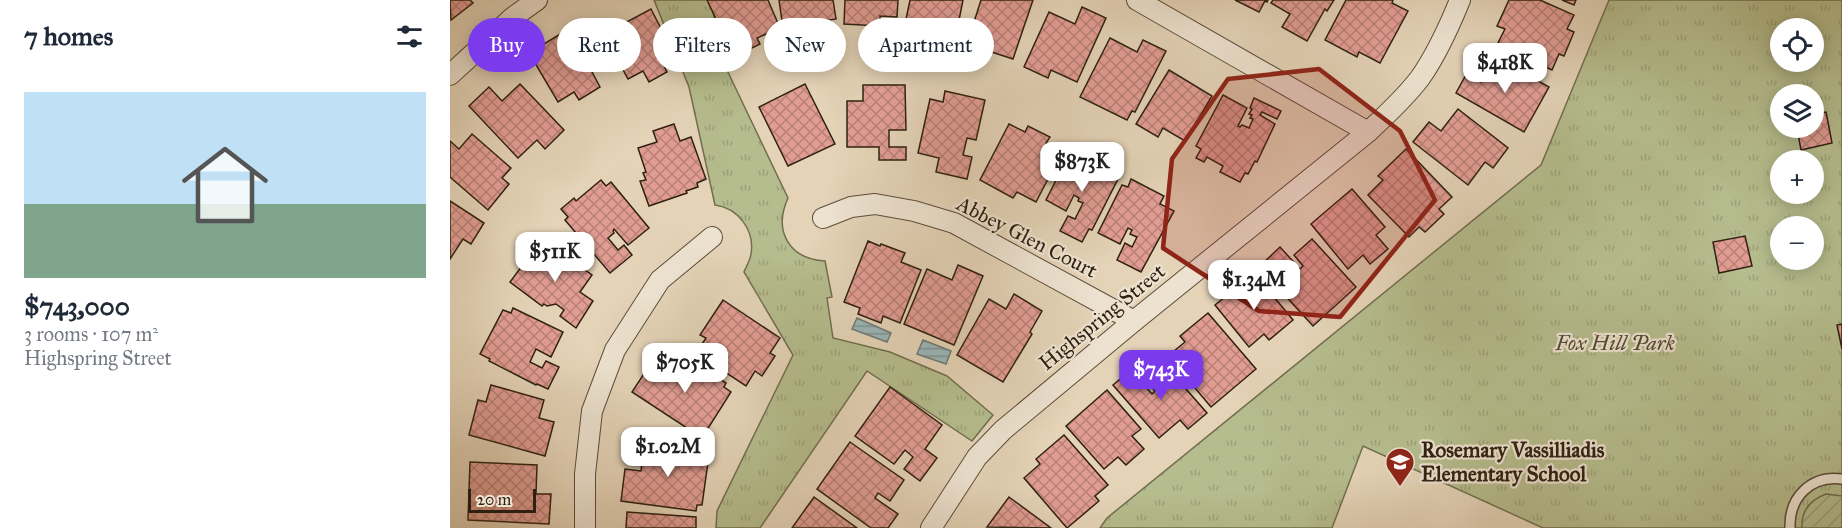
<!DOCTYPE html>
<meta charset="utf-8">
<style>
:root{--surface:#fff;--page:#f2f2f3;--text:#1f2937;--muted:#747a83;--accent:#7c3aed}
body{margin:0;font-family:"IM FELL Great Primer",serif;background:var(--page);color:var(--text);height:100vh;display:flex;flex-direction:column;font-size:22px;white-space:nowrap}
*{box-sizing:border-box;margin:0}
p{font-size:20px;color:var(--muted)}
.icon{flex:none;width:33px;height:33px;fill:none;stroke:currentColor;stroke-width:2;stroke-linecap:round;stroke-linejoin:round}
.map{position:relative;flex:1;overflow:hidden}
.panel{display:flex;flex-direction:column;background:var(--surface);width:450px}
.panel>*{flex:none}
.top-card{position:absolute;left:18px;top:18px;width:570px;height:54px;display:flex;gap:12px}
.fabs{position:absolute;left:1320px;top:18px;display:grid;gap:12px}
.fabs a{display:grid;place-items:center;width:54px;height:54px;border-radius:50%;background:var(--surface);box-shadow:0 3px 15px #0003;font-size:30px}
.scale{position:absolute;left:18px;bottom:15px;width:68px;box-sizing:border-box;padding-left:6px;border:3px solid #2f2012;border-top:0;font-size:16px;line-height:21px;white-space:nowrap;color:#2f2012;-webkit-text-stroke:4px #ede2d0;paint-order:stroke}
.price{position:absolute;translate:-50% -51px;padding:0 14px;border-radius:12px;background:#fff;color:#222;font-size:20px;line-height:39px;filter:drop-shadow(0 2px 3px #0008)}
.price::after{content:'';position:absolute;left:50%;top:36px;width:18px;height:14px;margin-left:-9px;background:inherit;clip-path:polygon(0 0,100% 0,50% 100%)}
.price.on{background:var(--accent);color:#fff}
ul{padding:0;list-style:none}
li{display:grid;align-content:center;gap:12px;height:318px;padding:0 24px}
li span{display:grid;place-items:center;height:186px;border-radius:0px;color:#555}
li>.icon{margin-inline-start:auto}
span .icon{width:108px;height:108px;fill:#fffc;stroke-width:1}
li b{font-size:26px}
h2{display:flex;justify-content:space-between;align-items:center;height:72px;padding:0 24px;font-size:26px}
.chip{padding:0 21px;border-radius:27px;background:var(--surface);box-shadow:0 3px 15px #0003;font-size:21px;line-height:54px}
.chip.on{background:var(--accent);color:#fff}
main{display:flex;flex:1;min-height:0}
.map>svg:first-child{display:block}
.grass{fill:url(#grass-tufts);stroke:#726e50;stroke-width:1.5;fill-rule:evenodd}
.garden{fill:url(#garden-furrows);stroke:#726e50;stroke-width:1.5}
.water{fill:url(#water-rules);stroke:#6f7a76;stroke-width:1.5}
.building{fill:url(#building-cross-hatch);stroke:#2f2012;stroke-width:1.5}
.lines{fill:none;stroke-linecap:round;stroke-linejoin:round}
.service-casing{stroke:#5c4d3b;stroke-width:12}
.minor-casing{stroke:#5c4d3b;stroke-width:22}
.service{stroke:#ede2d0;stroke-width:9}
.minor{stroke:#ede2d0;stroke-width:20}
.marked{fill:#8f2418;fill-opacity:0.2;stroke:#8f2418;stroke-width:4.5;stroke-linejoin:round}
.labels{text-anchor:middle;dominant-baseline:central;stroke-width:4.5;stroke-linejoin:round;paint-order:stroke}
.street-label{font-size:21px;fill:#2f2012;stroke:#ede2d0}
.park-label{font-size:21px;font-style:italic;fill:#504731;stroke:#ede2d0}
.poi-label{font-size:21px;font-weight:bold;fill:#2f2012;stroke:#ede2d0;text-anchor:start}
</style>
<main>
<section class="panel">
<h2>7 homes<svg class="icon" aria-label="filters" viewBox="0 0 24 24"><path d="M4 7h16M4 17h16"/><circle cx="9" cy="7" r="2"/><circle cx="15" cy="17" r="2"/></svg></h2>
<ul>
<li><span style="background:linear-gradient(#bfe0f5 60%,#7fa58c 0)"><svg class="icon" aria-label="home" viewBox="0 0 24 24"><path d="M3 11l9-7 9 7M6 9v11h12V9"/></svg></span><div><b>$743,000</b><p>3 rooms · 107 m²</p><p>Highspring Street</p></div></li>
</ul>
</section>
<div class="map">
<svg width="1392" height="528" viewBox="0 0 1392 528">
<defs>
<pattern id="grass-tufts" width="24" height="20" patternUnits="userSpaceOnUse" patternTransform="scale(1.5)"><rect width="24" height="20" fill="#b5bc8d"/><path d="M3 7l-1-3M5 7V3M7 7l1-3M15 17l-1-3M17 17v-4M19 17l1-3" fill="none" stroke="#9ca179"/></pattern>
<pattern id="garden-furrows" width="10" height="10" patternUnits="userSpaceOnUse" patternTransform="scale(1.5)"><rect width="10" height="10" fill="#b5bc8d"/><path d="M-1 1l2-2M0 10L10 0M9 11l2-2" fill="none" stroke="#9ca179"/></pattern>
<pattern id="water-rules" width="6" height="5" patternUnits="userSpaceOnUse" patternTransform="scale(1.5)"><rect width="6" height="5" fill="#9ab6b9"/><path d="M0 2.5h6" fill="none" stroke="#7e9495"/></pattern>
<pattern id="building-cross-hatch" width="8" height="8" patternUnits="userSpaceOnUse" patternTransform="scale(1.5)"><rect width="8" height="8" fill="#e29d93"/><path d="M0 0l8 8M0 8l8-8" fill="none" stroke="#b88077"/></pattern>
</defs>
<rect width="100%" height="100%" fill="#e4d3b7"/>
<filter id="stains"><feTurbulence type="fractalNoise" baseFrequency=".00333" numOctaves="4"/><feColorMatrix values="0 0 0 0 .2 0 0 0 0 .09 0 0 0 0 .02 0 0 0 .5 -.17"/></filter>
<radialGradient id="worn" r=".72"><stop offset=".6" stop-color="#630" stop-opacity="0"/><stop offset="1" stop-color="#630" stop-opacity=".3"/></radialGradient>
<!-- grass -->
<g class="grass">
<path d="M 204,0 L 260,0 L 277,70 L 338,198 C 323,231 339,259 375,261 L 382,297 L 377,298 L 383,338 L 440,352 L 497,376 L 543,415 L 522,441 L 417,371 L 310,528 L 266,528 L 267,511 L 343,355 L 294,272 C 296,267 300,261 301,254 C 305,230 288,208 265,205 L 239,87 Z"/>
<path d="M 1159,0 L 1392,0 L 1392,528 L 1093,528 L 913,446 L 882,528 L 650,528 L 657,518 L 1091,165 ZM 1330,28 L 1364,28 L 1364,62 L 1330,62 ZM 1330,94 L 1364,94 L 1364,128 L 1330,128 ZM 1330,160 L 1364,160 L 1364,194 L 1330,194 ZM 1330,226 L 1364,226 L 1364,260 L 1330,260 Z"/>
</g>
<!-- garden -->
<path class="garden" d="M 1376,494 L 1392,496 L 1392,528 L 1352,528 C 1351,511 1360,500 1376,494 Z"/>
<!-- water -->
<g class="water">
<polygon points="407,318 441,333 437,342 402,329"/>
<polygon points="473,340 501,351 496,364 467,354"/>
</g>
<!-- building -->
<g class="building">
<polygon points="0,0 20,0 23,3 1,20"/>
<polygon points="257,0 318,0 330,28 307,38 310,44 290,54 281,35 275,38"/>
<polygon points="329,0 383,0 386,19 333,28"/>
<polygon points="395,0 448,0 447,17 430,16 430,26 394,24"/>
<polygon points="460,0 513,0 505,40 454,29"/>
<polygon points="531,0 583,0 563,59 517,44"/>
<polygon points="785,0 818,0 817,2 815,1 809,12"/>
<polygon points="823,0 884,0 877,11 875,9 857,41 832,27 840,14 821,3"/>
<polygon points="896,0 943,0 942,3 958,11 930,63 909,52 907,57 875,40"/>
<polygon points="1059,0 1090,0 1124,15 1117,29 1124,32 1114,56 1109,54 1102,70 1047,45 1055,29 1047,26"/>
<polygon points="1112,0 1126,0 1124,5"/>
<polygon points="632,7 656,18 627,82 601,70 598,78 574,67 599,12 625,24"/>
<polygon points="201,9 225,56 212,62 217,72 199,82 193,71 178,79 154,34"/>
<polygon points="125,25 150,67 142,72 150,87 129,100 124,92 108,102 79,53"/>
<polygon points="660,38 687,52 693,40 716,51 685,112 682,111 677,120 630,97"/>
<polygon points="1046,57 1099,87 1074,132 1006,93 1017,73 1031,82"/>
<polygon points="719,70 762,96 735,141 713,128 708,137 686,124"/>
<polygon points="70,84 114,130 95,149 87,140 68,158 19,106 39,87 52,101"/>
<polygon points="355,84 385,144 338,166 309,107"/>
<polygon points="413,85 455,85 456,130 439,130 439,147 456,147 456,160 429,160 429,147 397,147 397,101 413,101"/>
<polygon points="495,91 535,100 526,140 517,138 513,155 522,157 517,179 486,172 489,158 468,153 480,99 493,102"/>
<polygon points="773,95 797,108 788,126 790,127 792,125 799,128 803,119 800,118 802,115 799,114 802,109 800,108 804,98 831,111 827,119 812,112 810,115 825,124 807,162 805,161 798,174 795,173 790,182 770,172 773,166 757,157 754,162 746,158 751,149 746,146"/>
<polygon points="1008,109 1058,148 1043,168 1035,162 1018,185 963,142 979,122 991,131"/>
<polygon points="1376,112 1382,143 1351,150 1347,128 1364,128 1364,114"/>
<polygon points="224,124 230,141 241,137 256,179 247,183 248,187 236,191 237,193 199,206 190,181 196,180 193,173 196,172 188,148 207,142 203,131"/>
<polygon points="559,124 575,132 578,126 600,137 596,143 612,152 586,202 567,192 563,198 530,180"/>
<polygon points="22,134 61,168 52,178 59,184 38,210 0,177 0,141 9,149"/>
<polygon points="622,149 647,161 644,167 668,179 642,230 639,229 632,242 610,231 618,216 625,219 633,203 628,201 629,198 624,195 616,211 596,200"/>
<polygon points="956,149 1002,197 989,209 994,214 975,232 969,227 959,237 918,195 933,180 928,176"/>
<polygon points="681,179 714,196 710,204 724,211 691,272 667,260 675,243 682,247 687,237 680,234 682,230 678,228 670,244 648,233 672,185 678,187"/>
<polygon points="151,180 156,186 161,182 199,228 178,245 164,229 163,231 164,233 158,238 168,250 174,245 182,255 160,273 115,220 118,217 111,209 124,198 126,201"/>
<polygon points="902,189 935,227 926,235 938,249 920,264 913,255 898,269 861,224"/>
<polygon points="0,201 34,223 21,244 13,239 0,259"/>
<polygon points="1295,236 1302,266 1269,273 1263,242"/>
<polygon points="862,239 906,287 863,326 809,267 830,247 850,269 853,266 844,255"/>
<polygon points="418,241 430,246 431,244 455,253 451,262 471,270 450,323 433,316 431,323 408,314 410,308 394,302"/>
<polygon points="89,243 97,248 100,245 142,275 130,292 143,301 126,328 110,316 114,310 106,304 97,306 94,304 92,306 60,282"/>
<polygon points="508,265 533,276 504,345 454,324 477,269 502,280"/>
<polygon points="804,273 843,320 819,340 814,334 799,347 765,305"/>
<polygon points="564,294 592,311 580,332 582,334 553,382 507,355 539,299 556,309"/>
<polygon points="273,300 330,338 320,353 325,356 312,376 305,371 296,386 246,353 256,338 250,335"/>
<polygon points="63,308 113,332 101,357 86,349 80,362 92,368 96,361 109,367 98,389 87,384 86,385 39,361 40,359 30,354 53,310 61,313"/>
<polygon points="758,313 806,369 761,407 718,356 735,342 730,336"/>
<polygon points="1392,324 1392,349 1387,325"/>
<polygon points="229,352 276,383 274,387 281,392 252,438 182,392 199,366 213,376"/>
<polygon points="715,365 757,413 738,429 730,420 709,438 663,385 681,370 702,394 705,391 696,381"/>
<polygon points="41,385 94,400 89,418 104,422 95,456 19,435 28,400 36,402"/>
<polygon points="440,387 492,425 475,449 487,458 470,481 454,469 463,457 455,450 444,464 405,436"/>
<polygon points="657,390 691,429 682,436 694,449 676,465 668,457 654,469 616,426"/>
<polygon points="614,435 658,485 645,496 649,501 617,528 574,478 590,464 586,459"/>
<polygon points="194,442 250,449 250,453 259,455 252,505 247,505 246,511 171,501 175,469 191,471"/>
<polygon points="400,442 454,480 440,501 428,493 425,498 448,514 438,528 421,528 367,489"/>
<polygon points="20,462 87,465 86,494 101,494 99,524 18,520"/>
<polygon points="364,497 407,528 342,528"/>
<polygon points="559,497 601,528 537,527"/>
<polygon points="177,512 246,517 246,528 176,528"/>
</g>
<g class="lines">
<!-- service casing -->
<g class="service-casing">
<path id="service" d="M 1340,528 C 1339,497 1361,475 1392,479"/>
</g>
<!-- minor casing -->
<g class="minor-casing">
<g id="minor">
<polyline points="687,0 918,132"/>
<polyline points="0,75 62,18 87,0"/>
<polyline points="373,218 401,207 425,204 464,211 504,223 684,321"/>
<polyline points="135,528 135,474 142,411 165,350 210,280 262,237"/>
<path d="M 481,528 L 527,457 L 553,430 L 684,321 L 918,132 C 936,115 955,98 970,78 C 987,54 999,27 1010,0"/>
</g>
</g>
<!-- service -->
<use href="#service" class="service"/>
<!-- minor -->
<use href="#minor" class="minor"/>
</g>
<!-- marked area -->
<path class="marked" d="M 869,69 L 950,131 L 985,200 L 890,317 L 809,311 L 713,248 L 722,159 L 778,79 Z"/>
<!-- icons -->
<defs>
<g id="school-pin" transform="scale(1.5)"><path d="M0 17L-7.5 6A9.5 9.5 0 1 1 7.5 6Z" fill="#8f2418" stroke="#ede2d0"/><path d="M0-5L7-2L0 1L-7-2ZM-4 1L0 2.5L4 1V4Q0 6-4 4Z" fill="#fff"/></g>
</defs>
<g fill-rule="evenodd">
<use href="#school-pin" x="950" y="462"/>
</g>
<g class="labels">
<!-- street labels -->
<g class="street-label">
<text transform="translate(577 237) rotate(27)">Abbey Glen Court</text>
<text transform="translate(652 317) rotate(-39)">Highspring Street</text>
</g>
<!-- park labels -->
<g class="park-label">
<text x="1165" y="343">Fox Hill Park</text>
</g>
<!-- poi labels -->
<g class="poi-label">
<text x="971" y="450">Rosemary Vassilliadis<tspan x="971" dy="24">Elementary School</tspan></text>
</g>
</g>
<rect width="100%" height="100%" filter="url(#stains)"/>
<rect width="100%" height="100%" fill="url(#worn)"/>
</svg>
<div class="fabs">
<a><svg class="icon" aria-label="locate" viewBox="0 0 24 24"><circle cx="12" cy="12" r="6"/><path d="M12 2v4M12 18v4M2 12h4M18 12h4"/></svg></a>
<a><svg class="icon" aria-label="layers" viewBox="0 0 24 24"><path d="M12 4l9 5-9 5-9-5zM3 14l9 5 9-5"/></svg></a>
<a>+</a>
<a>−</a>
</div>
<div class="scale">20 m</div>
<b class="price" style="left:1055px;top:94px">$418K</b>
<b class="price" style="left:632px;top:193px">$873K</b>
<b class="price" style="left:105px;top:283px">$511K</b>
<b class="price" style="left:804px;top:311px">$1.34M</b>
<b class="price" style="left:235px;top:394px">$705K</b>
<b class="price on" style="left:711px;top:401px">$743K</b>
<b class="price" style="left:218px;top:478px">$1.02M</b>
<div class="top-card">
<a class="chip on">Buy</a>
<a class="chip">Rent</a>
<a class="chip">Filters</a>
<a class="chip">New</a>
<a class="chip">Apartment</a>
</div>
</div>
</main>
